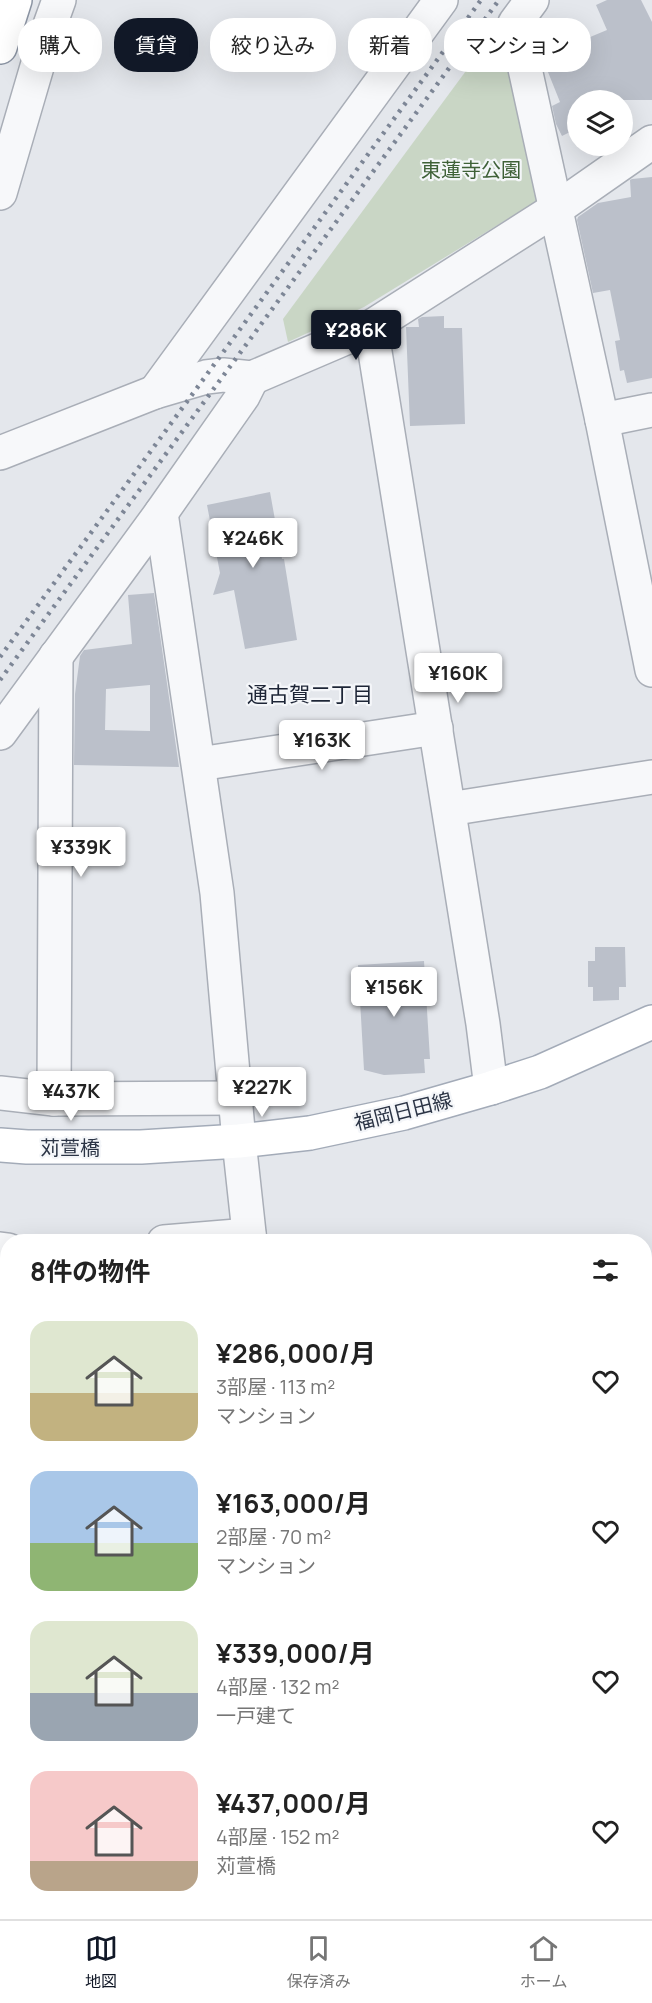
<!DOCTYPE html>
<html lang="ja">
<meta charset="utf-8">
<style>
:root{--surface:#fff;--page:#f2f2f2;--text:#222;--muted:#767676;--line:#e0e0e0;--accent:#111827}
body{margin:0;font-family:Manrope,"Noto Sans JP",sans-serif;background:var(--page);color:var(--text);height:100vh;display:flex;flex-direction:column;font-size:22px;white-space:nowrap}
*{box-sizing:border-box;margin:0}
p{font-size:20px;color:var(--muted)}
.icon{flex:none;width:33px;height:33px;fill:none;stroke:currentColor;stroke-width:2;stroke-linecap:round;stroke-linejoin:round}
.map{position:relative;flex:1;overflow:hidden}
.details{position:absolute;left:0px;top:1234px;width:652px;height:686px;display:flex;flex-direction:column;background:var(--surface);border-radius:24px 24px 0 0;box-shadow:0 6px 24px #0002}
.details>*{flex:none}
.hud{position:absolute;left:18px;top:18px;width:616px;height:54px;display:flex;gap:12px}
.controls{position:absolute;left:567px;top:90px;display:grid;gap:12px}
.controls a{display:grid;place-items:center;width:66px;height:66px;border-radius:50%;background:var(--surface);box-shadow:0 6px 24px #0002;font-size:30px}
.price{position:absolute;translate:-50% -51px;padding:0 14px;border-radius:6px;background:#fff;color:#222;font-size:20px;line-height:39px;filter:drop-shadow(0 2px 3px #0008)}
.price::after{content:'';position:absolute;left:50%;top:36px;width:18px;height:14px;margin-left:-9px;background:inherit;clip-path:polygon(0 0,100% 0,50% 100%)}
.price.on{background:var(--accent);color:#fff}
ul{padding:0;list-style:none}
li{display:flex;align-items:center;gap:18px;height:150px;padding:0 30px}
li span{display:grid;place-items:center;flex:none;width:168px;height:120px;border-radius:18px;color:#555}
li>.icon{margin-inline-start:auto}
span .icon{width:72px;height:72px;fill:#fffc;stroke-width:1}
li b{font-size:26px}
h2{display:flex;justify-content:space-between;align-items:center;height:72px;padding:0 30px;font-size:26px}
.chip{padding:0 21px;border-radius:24px;background:var(--surface);box-shadow:0 6px 24px #0002;font-size:21px;line-height:54px}
.chip.on{background:var(--accent);color:#fff}
.menu{display:flex;justify-content:space-around;align-items:center;height:84px;border-top:2px solid var(--line);background:var(--surface);font-size:16px;color:var(--muted)}
.menu a{display:grid;justify-items:center;gap:3px}
.menu .on{color:var(--accent)}
.map>svg:first-child{display:block}
.green{fill:#c9d6c5}
.lines{fill:none;stroke-linecap:round;stroke-linejoin:round}
.river{stroke:#9fb4cc;stroke-width:48}
.building{fill:#bbc0ca;fill-rule:evenodd}
.minor-casing{stroke:#a9aeb7;stroke-width:36}
.major-casing{stroke:#a3abb8;stroke-width:36}
.highway-casing{stroke:#8b94a3;stroke-width:36}
.minor{stroke:#f7f8fa;stroke-width:33}
.major{stroke:#fff;stroke-width:33}
.highway{stroke:#fff;stroke-width:33}
.rail{stroke:#7d8696;stroke-width:4.5;stroke-dasharray:3 6;stroke-linecap:butt}
.labels{text-anchor:middle;dominant-baseline:central;stroke-width:4.5;stroke-linejoin:round;paint-order:stroke}
.park-label{font-size:20px;fill:#3f6138;stroke:#f4f6f9}
.street-label{font-size:20px;fill:#2b3445;stroke:#f4f6f9}
.neighbourhood-label{font-size:21px;fill:#1d2536;stroke:#f4f6f9}
</style>
<div class="map">
<svg width="652" height="1919" viewBox="0 0 652 1919">
<rect width="100%" height="100%" fill="#e4e7ec"/>
<!-- green -->
<polygon class="green" points="502,22 540,199 364,307 288,342 283,319"/>
<g class="lines">
<!-- river -->
<g class="river">
<polyline points="645,1606 652,1604"/>
<polyline points="333,1919 336,1912"/>
</g>
</g>
<!-- building -->
<g class="building">
<polygon points="607,0 641,0 652,22 652,100 578,100 577,144 572,131 562,136 556,124 552,106 560,102 542,57 607,30 596,5"/>
<polygon points="652,177 652,378 627,383 624,370 620,371 615,341 620,340 610,290 593,293 577,220 578,217 598,203 631,197 630,180 632,179"/>
<polygon points="444,316 444,328 462,328 465,424 410,426 406,327 419,327 418,319 422,317"/>
<polygon points="270,492 282,559 284,559 297,640 245,649 234,590 213,595 220,573 207,505"/>
<path d="M 154,593 L 179,767 L 74,765 L 75,694 L 80,656 L 84,650 L 132,644 L 128,595 ZM 150,685 L 150,731 L 105,730 L 106,689 Z"/>
<polygon points="595,947 625,947 626,987 619,987 619,1000 593,1001 593,987 588,987 588,961 595,961"/>
<polygon points="424,961 430,1059 424,1059 425,1073 384,1075 364,1070 358,965"/>
</g>
<g class="lines">
<!-- minor casing -->
<g class="minor-casing">
<g id="minor">
<polyline points="532,0 515,23 602,420 652,670"/>
<polyline points="0,193 46,36 59,0"/>
<polyline points="371,327 483,1024 491,1088"/>
<polyline points="155,392 441,0"/>
<polyline points="602,420 652,410"/>
<polyline points="0,453 155,392 206,377 223,375 252,378 371,327 556,209 652,142"/>
<polyline points="161,513 217,893 239,1141 250,1242"/>
<polyline points="0,733 161,513 243,396 252,378"/>
<polyline points="199,764 436,728"/>
<polyline points="449,809 652,777"/>
<polyline points="0,1093 54,1099 235,1098"/>
<polyline points="54,1099 56,656"/>
<polyline points="164,1242 249,1235"/>
<polyline points="0,1249 8,1250"/>
<polyline points="0,1353 8,1353"/>
<polyline points="645,1424 652,1422"/>
<polyline points="0,1515 8,1516"/>
<polyline points="0,1679 8,1680"/>
<polyline points="645,1691 652,1688"/>
<polyline points="0,1830 8,1831"/>
<polyline points="87,1919 90,1912"/>
<polyline points="272,1919 274,1912"/>
<polyline points="412,1919 415,1912"/>
</g>
</g>
<!-- major casing -->
<g class="major-casing">
<polyline id="major" points="0,1145 27,1147 141,1147 239,1141 310,1133 404,1113 491,1088 540,1072 652,1022"/>
</g>
<!-- highway casing -->
<g class="highway-casing">
<polyline id="highway" points="0,47 15,0"/>
</g>
<!-- minor -->
<use href="#minor" class="minor"/>
<!-- major -->
<use href="#major" class="major"/>
<!-- highway -->
<use href="#highway" class="highway"/>
<!-- rail -->
<g class="rail">
<polyline points="0,657 481,0"/>
<polyline points="0,680 499,0"/>
</g>
</g>
<g class="labels">
<!-- park labels -->
<g class="park-label">
<text x="471" y="169">東蓮寺公園</text>
</g>
<!-- street labels -->
<g class="street-label">
<text transform="translate(403 1111) rotate(-14)">福岡日田線</text>
<text x="70" y="1147">苅萱橋</text>
</g>
<!-- neighbourhood labels -->
<g class="neighbourhood-label">
<text x="310" y="694">通古賀二丁目</text>
</g>
</g>
</svg>
<div class="controls">
<a><svg class="icon" aria-label="layers" viewBox="0 0 24 24"><path d="M12 4l9 5-9 5-9-5zM3 14l9 5 9-5"/></svg></a>
</div>
<b class="price on" style="left:356px;top:361px">¥286K</b>
<b class="price" style="left:253px;top:569px">¥246K</b>
<b class="price" style="left:458px;top:704px">¥160K</b>
<b class="price" style="left:322px;top:771px">¥163K</b>
<b class="price" style="left:81px;top:878px">¥339K</b>
<b class="price" style="left:394px;top:1018px">¥156K</b>
<b class="price" style="left:262px;top:1118px">¥227K</b>
<b class="price" style="left:71px;top:1122px">¥437K</b>
<div class="hud">
<a class="chip">購入</a>
<a class="chip on">賃貸</a>
<a class="chip">絞り込み</a>
<a class="chip">新着</a>
<a class="chip">マンション</a>
</div>
<section class="details">
<h2>8件の物件<svg class="icon" aria-label="filters" viewBox="0 0 24 24"><path d="M4 7h16M4 17h16"/><circle cx="9" cy="7" r="2"/><circle cx="15" cy="17" r="2"/></svg></h2>
<ul>
<li><span style="background:linear-gradient(#dfe7d0 60%,#c2b280 0)"><svg class="icon" aria-label="home" viewBox="0 0 24 24"><path d="M3 11l9-7 9 7M6 9v11h12V9"/></svg></span><div><b>¥286,000/月</b><p>3部屋 · 113 m²</p><p>マンション</p></div><svg class="icon" aria-label="heart" viewBox="0 0 24 24"><path d="M12 20l-8-8c-3-5 5-10 8-4 3-6 11-1 8 4z"/></svg></li>
<li><span style="background:linear-gradient(#a9c7e8 60%,#8fb573 0)"><svg class="icon" aria-label="home" viewBox="0 0 24 24"><path d="M3 11l9-7 9 7M6 9v11h12V9"/></svg></span><div><b>¥163,000/月</b><p>2部屋 · 70 m²</p><p>マンション</p></div><svg class="icon" aria-label="heart" viewBox="0 0 24 24"><path d="M12 20l-8-8c-3-5 5-10 8-4 3-6 11-1 8 4z"/></svg></li>
<li><span style="background:linear-gradient(#dfe7d0 60%,#9aa5b1 0)"><svg class="icon" aria-label="home" viewBox="0 0 24 24"><path d="M3 11l9-7 9 7M6 9v11h12V9"/></svg></span><div><b>¥339,000/月</b><p>4部屋 · 132 m²</p><p>一戸建て</p></div><svg class="icon" aria-label="heart" viewBox="0 0 24 24"><path d="M12 20l-8-8c-3-5 5-10 8-4 3-6 11-1 8 4z"/></svg></li>
<li><span style="background:linear-gradient(#f6c9c9 75%,#b9a48a 0)"><svg class="icon" aria-label="home" viewBox="0 0 24 24"><path d="M3 11l9-7 9 7M6 9v11h12V9"/></svg></span><div><b>¥437,000/月</b><p>4部屋 · 152 m²</p><p>苅萱橋</p></div><svg class="icon" aria-label="heart" viewBox="0 0 24 24"><path d="M12 20l-8-8c-3-5 5-10 8-4 3-6 11-1 8 4z"/></svg></li>
</ul>
</section>
</div>
<nav class="menu">
<a class="on"><svg class="icon" aria-label="map" viewBox="0 0 24 24"><path d="M3 6l6-2 6 2 6-2v14l-6 2-6-2-6 2zM9 4v14M15 6v14"/></svg>地図</a>
<a><svg class="icon" aria-label="saved" viewBox="0 0 24 24"><path d="M7 4h10v16l-5-4-5 4z"/></svg>保存済み</a>
<a><svg class="icon" aria-label="home" viewBox="0 0 24 24"><path d="M3 11l9-7 9 7M6 9v11h12V9"/></svg>ホーム</a>
</nav>
